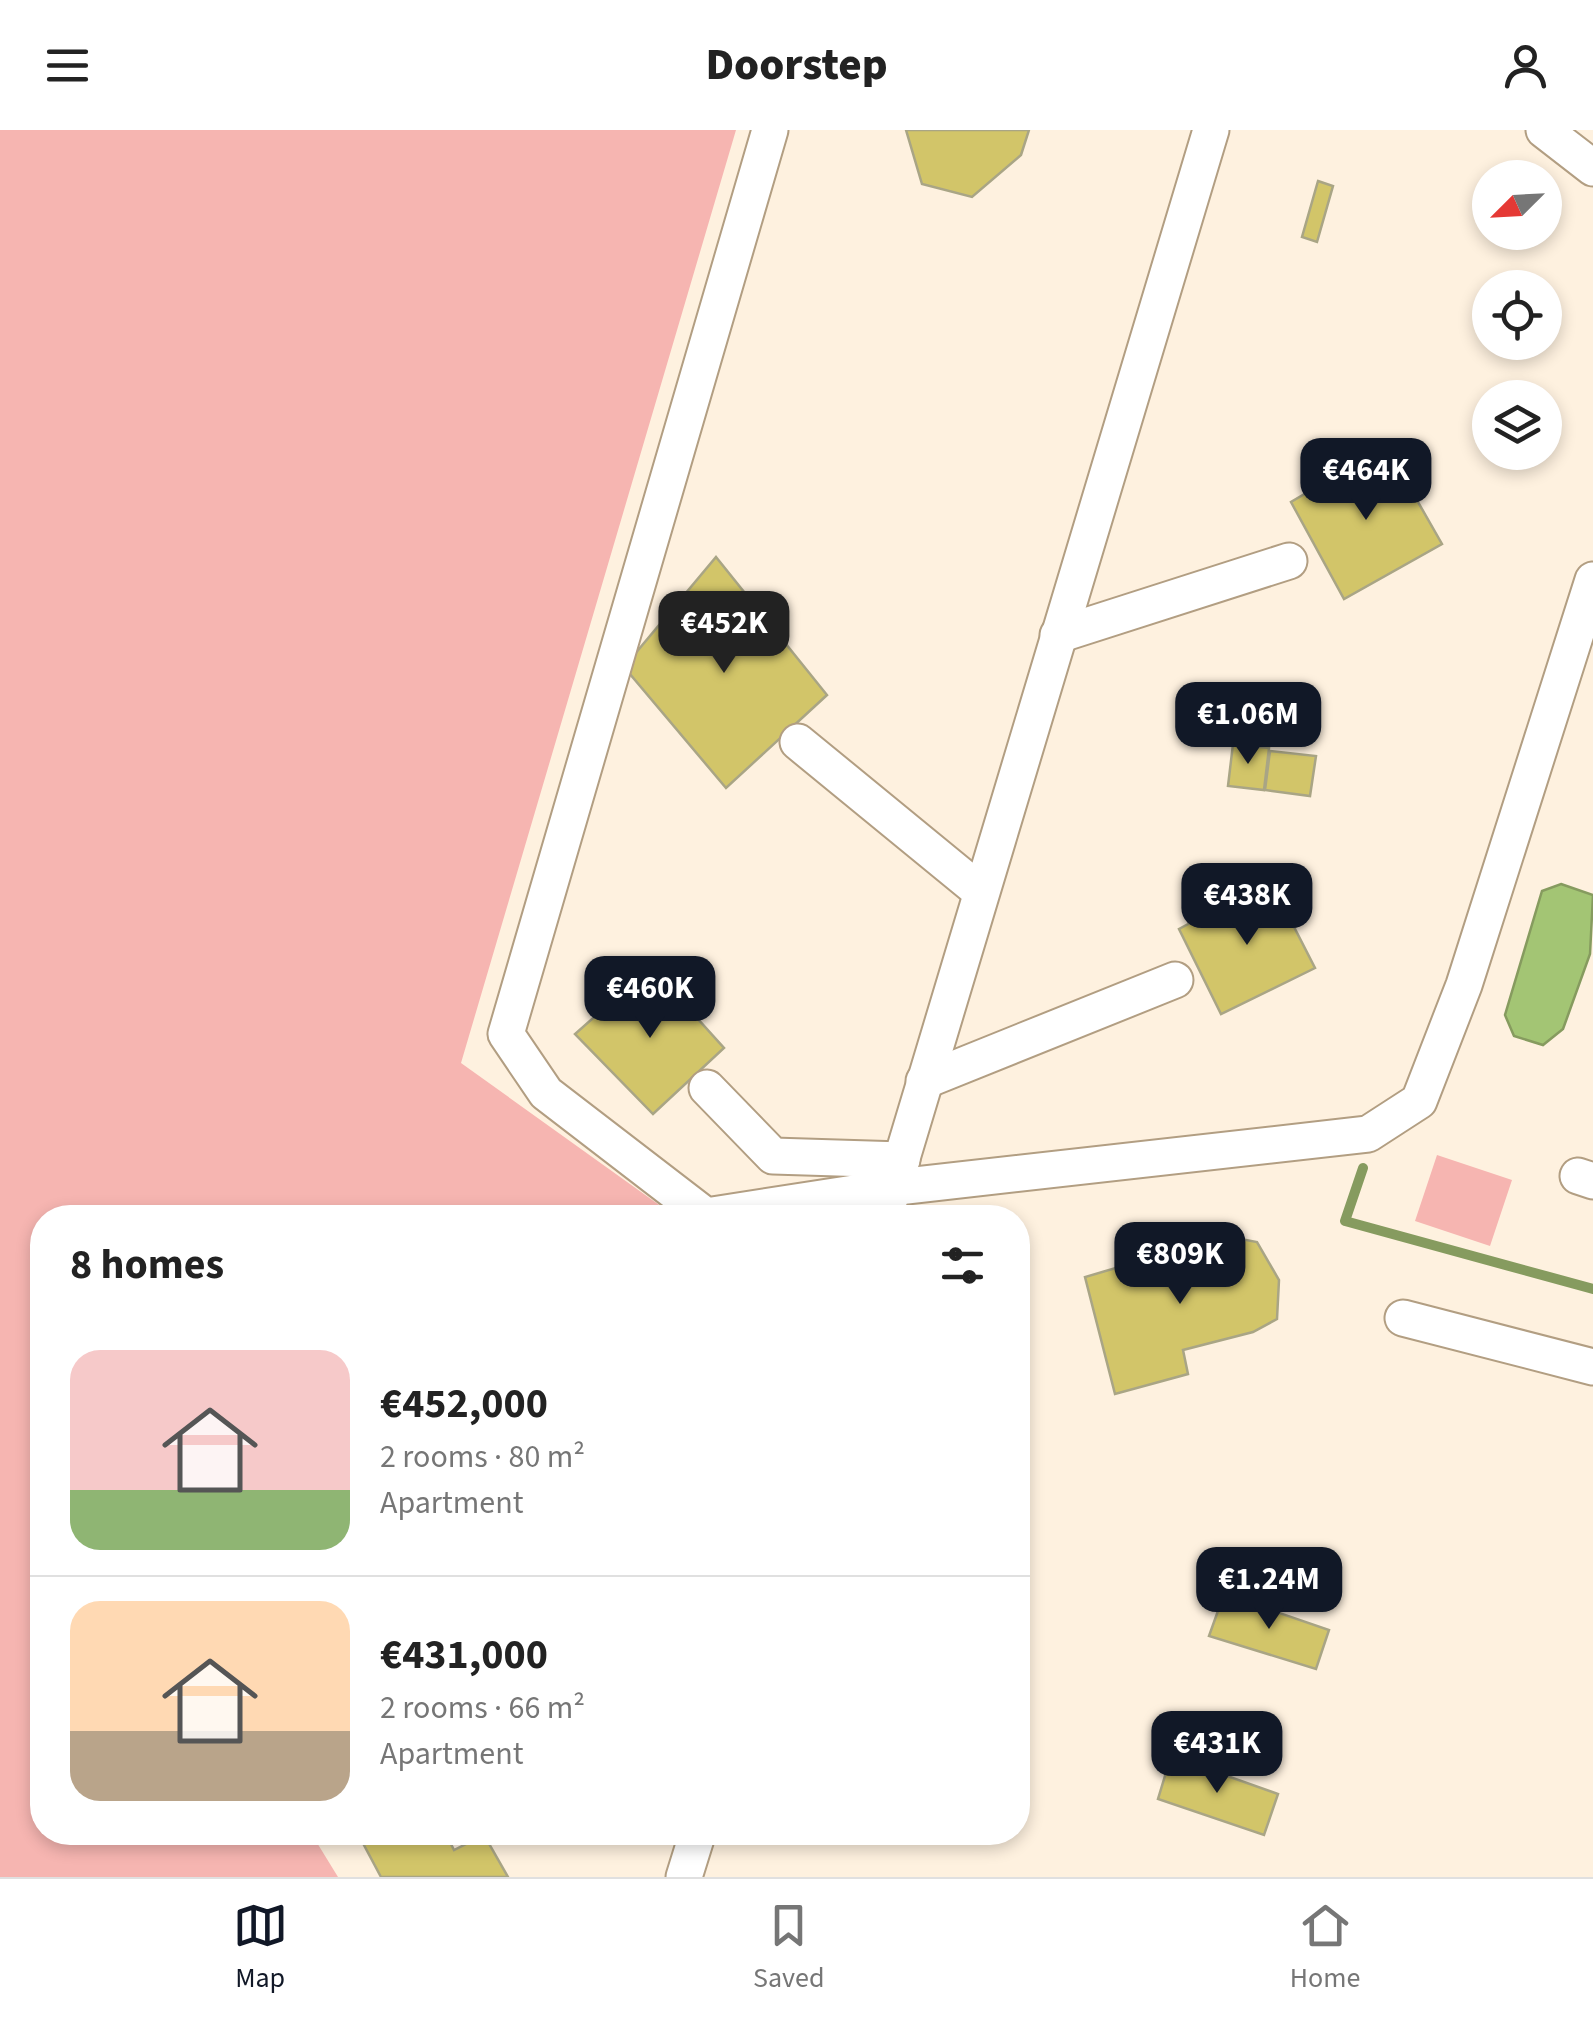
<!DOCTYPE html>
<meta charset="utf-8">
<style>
:root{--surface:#fff;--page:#f6f6f6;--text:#222;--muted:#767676;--line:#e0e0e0;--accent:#111827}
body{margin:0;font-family:"Source Sans 3",sans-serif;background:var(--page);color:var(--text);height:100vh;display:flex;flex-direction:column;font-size:38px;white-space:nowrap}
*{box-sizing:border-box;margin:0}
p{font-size:32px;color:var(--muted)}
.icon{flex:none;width:55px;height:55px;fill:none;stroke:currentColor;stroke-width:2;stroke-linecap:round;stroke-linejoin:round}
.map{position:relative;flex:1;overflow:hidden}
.details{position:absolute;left:30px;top:1075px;width:1000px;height:640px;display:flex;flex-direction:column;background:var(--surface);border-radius:40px;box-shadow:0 5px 15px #0003}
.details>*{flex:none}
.needle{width:65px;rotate:246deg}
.controls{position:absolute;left:1472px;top:30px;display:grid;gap:20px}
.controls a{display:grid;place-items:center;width:90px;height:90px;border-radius:50%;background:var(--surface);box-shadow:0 5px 15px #0003;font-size:50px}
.price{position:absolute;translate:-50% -85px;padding:0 22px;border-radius:20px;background:var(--accent);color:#fff;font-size:32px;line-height:65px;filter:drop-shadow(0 2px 5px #0008)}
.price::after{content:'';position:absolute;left:50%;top:60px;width:30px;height:22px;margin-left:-15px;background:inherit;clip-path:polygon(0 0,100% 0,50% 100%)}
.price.current{background:#222;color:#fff}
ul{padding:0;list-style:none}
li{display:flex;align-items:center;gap:30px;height:250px;padding:0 40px}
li+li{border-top:2px solid var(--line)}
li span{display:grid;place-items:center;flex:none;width:280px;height:200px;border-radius:30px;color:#555}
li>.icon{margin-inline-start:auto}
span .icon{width:120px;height:120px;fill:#fffc;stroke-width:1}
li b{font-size:42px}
h2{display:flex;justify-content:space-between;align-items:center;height:120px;padding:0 40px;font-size:42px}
header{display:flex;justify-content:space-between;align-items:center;height:130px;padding:0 40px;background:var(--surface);font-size:45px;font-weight:800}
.tab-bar{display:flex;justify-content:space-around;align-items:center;height:140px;border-top:2px solid var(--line);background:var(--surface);font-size:28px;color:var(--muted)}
.tab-bar a{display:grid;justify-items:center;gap:5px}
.tab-bar .current{color:var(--accent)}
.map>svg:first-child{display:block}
.green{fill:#f6b5b1}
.water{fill:#a3c574;stroke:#869b5f;stroke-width:2.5}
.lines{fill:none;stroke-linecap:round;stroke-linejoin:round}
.stream{stroke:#869b5f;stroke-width:10}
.building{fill:#d2c569;stroke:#a9a585;stroke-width:2.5}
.minor-casing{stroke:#b29e82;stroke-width:39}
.minor{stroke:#fff;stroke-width:35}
</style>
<header><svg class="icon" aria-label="menu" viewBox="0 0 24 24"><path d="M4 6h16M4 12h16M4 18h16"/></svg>Doorstep<svg class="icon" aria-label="person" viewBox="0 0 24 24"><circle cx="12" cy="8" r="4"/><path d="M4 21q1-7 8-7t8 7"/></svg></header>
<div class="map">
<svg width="1593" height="1747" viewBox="0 0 1593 1747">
<rect width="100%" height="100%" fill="#fef1df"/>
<!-- green -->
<g class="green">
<polygon points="0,0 736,0 461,933 676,1087 42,1088 42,1702 311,1703 338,1747 0,1747"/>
<polygon points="1437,1025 1512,1050 1490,1116 1415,1091"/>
</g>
<!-- water -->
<polygon class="water" points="1561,754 1593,765 1590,824 1563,899 1543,915 1514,906 1505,885 1542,761"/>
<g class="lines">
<!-- stream -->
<polyline class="stream" points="1363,1038 1345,1091 1593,1159"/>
</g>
<!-- building -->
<g class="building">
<polygon points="906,0 1029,0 1021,25 972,67 922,54"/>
<polygon points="1318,51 1333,56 1317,112 1302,107"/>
<polygon points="1386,316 1442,414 1344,469 1291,372"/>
<polygon points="716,427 827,565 726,658 624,537"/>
<polygon points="1233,614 1269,618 1264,660 1228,656"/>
<polygon points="1270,621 1316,626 1310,666 1265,660"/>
<polygon points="1270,750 1315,838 1221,884 1179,799"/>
<polygon points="651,837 724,918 653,984 575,904"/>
<polygon points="1225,1106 1257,1112 1279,1150 1277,1189 1253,1202 1183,1220 1188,1244 1115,1264 1085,1147"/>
<polygon points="1224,1464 1329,1500 1316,1539 1209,1506"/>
<polygon points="1171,1626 1278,1664 1264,1705 1158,1669"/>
<polygon points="357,1702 445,1702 454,1720 484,1705 508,1747 381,1747"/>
</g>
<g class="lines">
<!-- minor casing -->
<g class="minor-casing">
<g id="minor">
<polyline points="770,0 506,904 546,963 706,1086 880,1059 1368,1004 1419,971 1464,855 1593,450"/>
<polyline points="1544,0 1593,38"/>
<polyline points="1058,505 1289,431"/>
<polyline points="798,612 981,762"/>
<polyline points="924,951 1175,850"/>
<polyline points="707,958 773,1026 902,1030"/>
<polyline points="1578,1046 1593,1051"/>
<polyline points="884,1088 1211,0"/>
<polyline points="1403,1188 1593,1237"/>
<polyline points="684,1747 698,1702"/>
</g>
</g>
<!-- minor -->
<use href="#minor" class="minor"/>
</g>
</svg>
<div class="controls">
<a><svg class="needle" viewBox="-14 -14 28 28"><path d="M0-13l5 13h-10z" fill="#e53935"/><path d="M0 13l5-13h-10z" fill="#767676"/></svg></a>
<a><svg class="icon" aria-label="locate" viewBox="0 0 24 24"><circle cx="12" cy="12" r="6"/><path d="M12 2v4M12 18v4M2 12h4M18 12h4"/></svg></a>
<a><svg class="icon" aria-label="layers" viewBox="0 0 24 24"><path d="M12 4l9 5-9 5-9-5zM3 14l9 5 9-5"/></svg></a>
</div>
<b class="price" style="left:1366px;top:393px">€464K</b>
<b class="price current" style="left:724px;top:546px">€452K</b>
<b class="price" style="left:1248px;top:637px">€1.06M</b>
<b class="price" style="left:1247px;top:818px">€438K</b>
<b class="price" style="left:650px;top:911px">€460K</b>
<b class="price" style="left:1180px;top:1177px">€809K</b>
<b class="price" style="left:1269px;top:1502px">€1.24M</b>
<b class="price" style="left:1217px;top:1666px">€431K</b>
<section class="details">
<h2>8 homes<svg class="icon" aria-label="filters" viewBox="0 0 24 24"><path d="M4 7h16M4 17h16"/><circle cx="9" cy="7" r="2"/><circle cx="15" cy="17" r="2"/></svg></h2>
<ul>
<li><span style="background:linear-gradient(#f6c9c9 70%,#8fb573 0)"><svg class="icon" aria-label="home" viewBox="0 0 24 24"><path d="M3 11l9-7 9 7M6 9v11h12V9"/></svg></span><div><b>€452,000</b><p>2 rooms · 80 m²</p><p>Apartment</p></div></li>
<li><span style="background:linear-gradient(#ffd9b3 65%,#b9a48a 0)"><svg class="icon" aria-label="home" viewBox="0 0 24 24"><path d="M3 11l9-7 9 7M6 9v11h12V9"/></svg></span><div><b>€431,000</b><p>2 rooms · 66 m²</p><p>Apartment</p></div></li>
</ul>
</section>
</div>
<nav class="tab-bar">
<a class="current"><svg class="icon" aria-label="map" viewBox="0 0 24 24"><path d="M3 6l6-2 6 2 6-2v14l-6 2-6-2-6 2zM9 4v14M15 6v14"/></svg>Map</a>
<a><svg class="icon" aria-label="saved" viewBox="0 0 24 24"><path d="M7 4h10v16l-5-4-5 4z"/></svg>Saved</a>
<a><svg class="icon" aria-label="home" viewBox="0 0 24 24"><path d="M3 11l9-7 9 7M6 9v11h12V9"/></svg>Home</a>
</nav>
